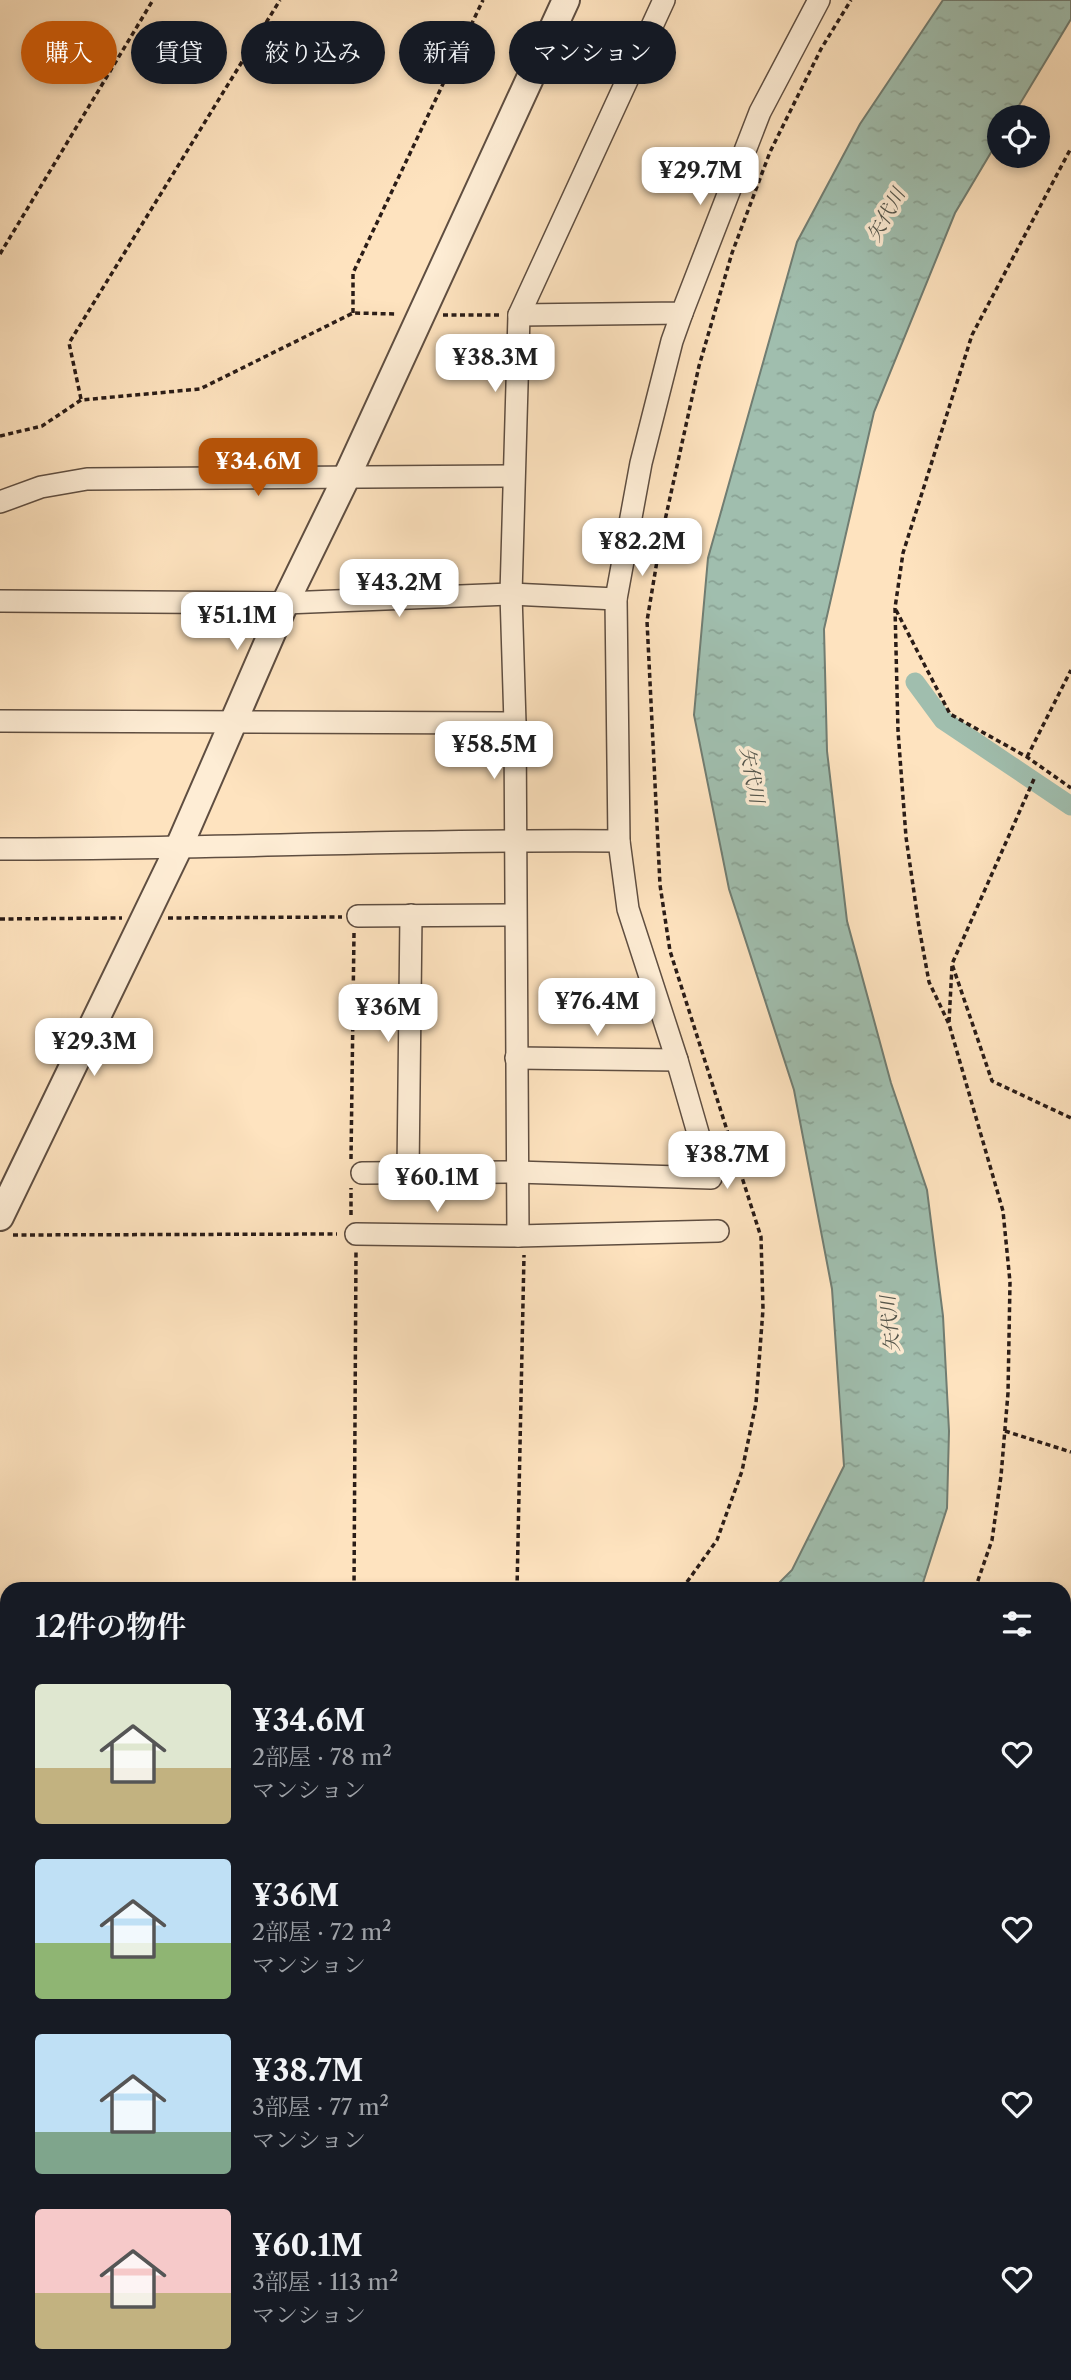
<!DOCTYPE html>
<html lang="ja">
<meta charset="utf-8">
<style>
:root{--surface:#171b24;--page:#20242c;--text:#f1f3f6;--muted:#9ea1a6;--accent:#b45309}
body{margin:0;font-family:"Libre Caslon Text","Noto Serif JP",serif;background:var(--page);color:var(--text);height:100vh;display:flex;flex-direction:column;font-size:26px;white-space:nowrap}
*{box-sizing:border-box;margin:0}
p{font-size:23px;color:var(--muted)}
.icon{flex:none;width:38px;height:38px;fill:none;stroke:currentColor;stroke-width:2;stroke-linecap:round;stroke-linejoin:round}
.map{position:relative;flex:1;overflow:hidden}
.drawer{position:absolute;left:0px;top:1582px;width:1071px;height:798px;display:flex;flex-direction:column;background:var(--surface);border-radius:21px 21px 0 0;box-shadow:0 4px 10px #0003}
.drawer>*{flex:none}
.banner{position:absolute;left:21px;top:21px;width:700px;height:63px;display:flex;gap:14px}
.buttons{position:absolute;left:987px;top:105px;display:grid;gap:14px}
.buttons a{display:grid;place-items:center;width:63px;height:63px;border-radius:50%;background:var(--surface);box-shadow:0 4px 10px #0003;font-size:35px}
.price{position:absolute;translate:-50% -60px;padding:0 16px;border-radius:14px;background:#fff;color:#222;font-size:23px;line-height:46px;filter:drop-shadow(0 2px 4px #0008)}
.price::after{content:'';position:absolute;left:50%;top:42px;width:21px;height:16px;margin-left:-10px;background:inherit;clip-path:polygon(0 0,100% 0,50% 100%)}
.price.selected{background:var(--accent);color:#fff}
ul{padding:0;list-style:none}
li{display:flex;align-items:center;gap:21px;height:175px;padding:0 35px}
li span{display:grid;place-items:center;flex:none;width:196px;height:140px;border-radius:7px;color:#555}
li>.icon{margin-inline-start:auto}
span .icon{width:84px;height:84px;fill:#fffc;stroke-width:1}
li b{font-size:30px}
h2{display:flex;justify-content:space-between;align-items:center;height:84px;padding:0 35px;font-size:30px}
.tag{padding:0 24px;border-radius:32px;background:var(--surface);box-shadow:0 4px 10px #0003;font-size:24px;line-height:63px}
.tag.selected{background:var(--accent);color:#fff}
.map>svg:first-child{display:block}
.water{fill:url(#water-ripples);stroke:#717d72;stroke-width:2}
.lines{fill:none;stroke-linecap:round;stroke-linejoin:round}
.stream{stroke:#717d72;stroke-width:5}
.canal{stroke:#a0beae;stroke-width:19}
.minor-casing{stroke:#5f4e41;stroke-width:24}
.tertiary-casing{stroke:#5f4e41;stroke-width:30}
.path{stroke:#2a1c17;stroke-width:3.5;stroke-dasharray:5 3.5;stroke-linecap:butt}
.minor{stroke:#feedd5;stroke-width:21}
.tertiary{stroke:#feedd5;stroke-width:26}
.labels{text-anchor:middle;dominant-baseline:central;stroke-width:7;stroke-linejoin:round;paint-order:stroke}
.water-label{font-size:19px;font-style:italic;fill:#53554c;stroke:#feedd5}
</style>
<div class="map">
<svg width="1071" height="2380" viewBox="0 0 1071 2380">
<defs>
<pattern id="water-ripples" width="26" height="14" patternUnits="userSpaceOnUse" patternTransform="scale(1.75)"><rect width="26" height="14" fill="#a0beae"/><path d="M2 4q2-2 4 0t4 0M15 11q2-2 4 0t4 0" fill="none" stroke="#8aa395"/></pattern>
</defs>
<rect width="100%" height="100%" fill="#fee3bf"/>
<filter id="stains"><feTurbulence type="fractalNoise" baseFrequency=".00286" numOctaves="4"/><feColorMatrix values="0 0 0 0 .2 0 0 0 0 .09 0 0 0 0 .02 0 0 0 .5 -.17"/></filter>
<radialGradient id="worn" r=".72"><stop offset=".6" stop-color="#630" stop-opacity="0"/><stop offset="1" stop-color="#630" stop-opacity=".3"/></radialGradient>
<!-- water -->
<g class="water">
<polygon points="943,0 1071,0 1071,19 1012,117 999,117 999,139 955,213 874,412 824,629 827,751 847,921 891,1083 927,1190 943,1316 949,1431 947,1508 921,1589 773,1589 792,1570 844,1466 832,1289 794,1090 729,889 694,715 708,558 797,242 860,124"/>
<polygon points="7,2103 7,2256 0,2263 0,2108"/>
</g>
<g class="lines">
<!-- stream -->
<g class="stream">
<polyline points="0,2336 7,2345"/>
<polyline points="20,2373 21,2380"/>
</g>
<!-- canal -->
<polyline class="canal" points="915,682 943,720 1071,806"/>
<!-- minor casing -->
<g class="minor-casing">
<g id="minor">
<polyline points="519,315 682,313 760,112 819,0"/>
<polyline points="0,502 41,487 87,479 512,476"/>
<polyline points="0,601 285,603 511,594 616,599"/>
<polyline points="0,721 515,723"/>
<path d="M 0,849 C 206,849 412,839 619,841"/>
<polyline points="358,916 514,915"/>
<polyline points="516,1058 677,1060"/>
<polyline points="362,1173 516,1172 711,1178 677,1060 628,909 619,841 616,599 641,463 672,341 682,313"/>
<polyline points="408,1173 411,915"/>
<polyline points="356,1234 518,1236 718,1231"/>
<polyline points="518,1236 515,723 511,594 519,315 664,0"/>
<polyline points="0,1976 7,1978"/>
</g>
</g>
<!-- tertiary casing -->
<g class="tertiary-casing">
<polyline id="tertiary" points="0,1217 178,849 285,603 347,476 566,0"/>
</g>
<!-- path -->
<g class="path">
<polyline points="0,254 153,0"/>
<polyline points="353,313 353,273 483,0"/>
<polyline points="443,315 502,315"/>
<polyline points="81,399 69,343 280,0"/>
<polyline points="0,436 42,426 81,400 200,389 353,313 397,314"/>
<polyline points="896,610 950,714 1027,757 1071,788"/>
<polyline points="1027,757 1071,670"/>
<polyline points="1034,779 952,964 992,1081 1071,1118"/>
<polyline points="168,918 342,917"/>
<polyline points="0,919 122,918"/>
<polyline points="949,1022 952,966"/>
<polyline points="351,1159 354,933"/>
<polyline points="351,1215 351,1188"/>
<polyline points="13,1235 337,1234"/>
<polyline points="1005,1431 1071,1452"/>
<polyline points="354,1589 356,1251"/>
<polyline points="517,1589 524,1255"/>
<polyline points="682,1589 717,1540 742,1471 756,1403 763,1309 761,1237 670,951 660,885 647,621 660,543 699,366 732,253 770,152 821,49 851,0"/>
<polyline points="975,1589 992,1540 1001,1476 1008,1393 1010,1282 1003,1211 949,1024 929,982 919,927 906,837 898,731 895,608 903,553 972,335 1071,148"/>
<polyline points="1064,1771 1071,1765"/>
<polyline points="0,2038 7,2032"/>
<polyline points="1064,2143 1071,2137"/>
<polyline points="1064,2230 1071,2233"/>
<polyline points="1064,2281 1071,2276"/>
<polyline points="0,2359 7,2352"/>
<polyline points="236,2380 246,2373"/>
<polyline points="399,2380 413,2373"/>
<polyline points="577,2380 580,2373"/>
<polyline points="910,2380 921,2373"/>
</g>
<!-- minor -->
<use href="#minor" class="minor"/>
<!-- tertiary -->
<use href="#tertiary" class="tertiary"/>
</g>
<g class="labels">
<!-- water labels -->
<g class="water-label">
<text transform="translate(886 215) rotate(-61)">矢代川</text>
<text transform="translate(752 775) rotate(79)">矢代川</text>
<text transform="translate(890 1324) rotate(-95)">矢代川</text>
</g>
</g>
<rect width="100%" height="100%" filter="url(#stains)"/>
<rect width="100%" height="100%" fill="url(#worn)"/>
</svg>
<div class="buttons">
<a><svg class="icon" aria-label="locate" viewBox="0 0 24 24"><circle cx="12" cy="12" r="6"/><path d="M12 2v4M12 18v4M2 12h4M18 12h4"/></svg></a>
</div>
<b class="price" style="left:700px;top:207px">¥29.7M</b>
<b class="price" style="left:495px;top:394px">¥38.3M</b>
<b class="price selected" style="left:258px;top:498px">¥34.6M</b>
<b class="price" style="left:642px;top:578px">¥82.2M</b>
<b class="price" style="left:399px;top:619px">¥43.2M</b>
<b class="price" style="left:237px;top:652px">¥51.1M</b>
<b class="price" style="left:494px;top:781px">¥58.5M</b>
<b class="price" style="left:597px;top:1038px">¥76.4M</b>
<b class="price" style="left:388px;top:1044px">¥36M</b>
<b class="price" style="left:94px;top:1078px">¥29.3M</b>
<b class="price" style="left:727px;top:1191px">¥38.7M</b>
<b class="price" style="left:437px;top:1214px">¥60.1M</b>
<div class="banner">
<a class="tag selected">購入</a>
<a class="tag">賃貸</a>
<a class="tag">絞り込み</a>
<a class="tag">新着</a>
<a class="tag">マンション</a>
</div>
<section class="drawer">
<h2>12件の物件<svg class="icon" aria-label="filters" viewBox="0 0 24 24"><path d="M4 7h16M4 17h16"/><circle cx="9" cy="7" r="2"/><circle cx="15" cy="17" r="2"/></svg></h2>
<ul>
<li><span style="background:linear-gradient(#dfe7d0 60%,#c2b280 0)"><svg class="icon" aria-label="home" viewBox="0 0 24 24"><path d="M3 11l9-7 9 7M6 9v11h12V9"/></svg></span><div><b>¥34.6M</b><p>2部屋 · 78 m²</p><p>マンション</p></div><svg class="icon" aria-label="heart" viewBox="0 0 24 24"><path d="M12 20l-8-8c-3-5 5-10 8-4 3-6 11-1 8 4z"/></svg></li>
<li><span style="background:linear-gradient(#bfe0f5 60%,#8fb573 0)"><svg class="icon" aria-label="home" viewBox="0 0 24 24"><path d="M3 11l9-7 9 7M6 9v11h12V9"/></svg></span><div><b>¥36M</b><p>2部屋 · 72 m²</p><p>マンション</p></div><svg class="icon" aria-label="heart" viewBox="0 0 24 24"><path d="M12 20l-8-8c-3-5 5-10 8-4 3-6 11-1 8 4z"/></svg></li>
<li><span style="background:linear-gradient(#bfe0f5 70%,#7fa58c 0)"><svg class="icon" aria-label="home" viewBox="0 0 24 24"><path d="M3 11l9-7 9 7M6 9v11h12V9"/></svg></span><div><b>¥38.7M</b><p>3部屋 · 77 m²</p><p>マンション</p></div><svg class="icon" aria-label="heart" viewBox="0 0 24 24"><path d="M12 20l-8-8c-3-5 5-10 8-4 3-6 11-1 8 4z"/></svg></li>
<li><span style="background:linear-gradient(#f6c9c9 60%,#c2b280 0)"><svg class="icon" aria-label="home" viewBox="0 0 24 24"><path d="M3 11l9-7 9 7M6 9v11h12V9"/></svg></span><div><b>¥60.1M</b><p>3部屋 · 113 m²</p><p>マンション</p></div><svg class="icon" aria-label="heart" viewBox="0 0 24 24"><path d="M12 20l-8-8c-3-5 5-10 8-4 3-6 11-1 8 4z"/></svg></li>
</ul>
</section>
</div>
